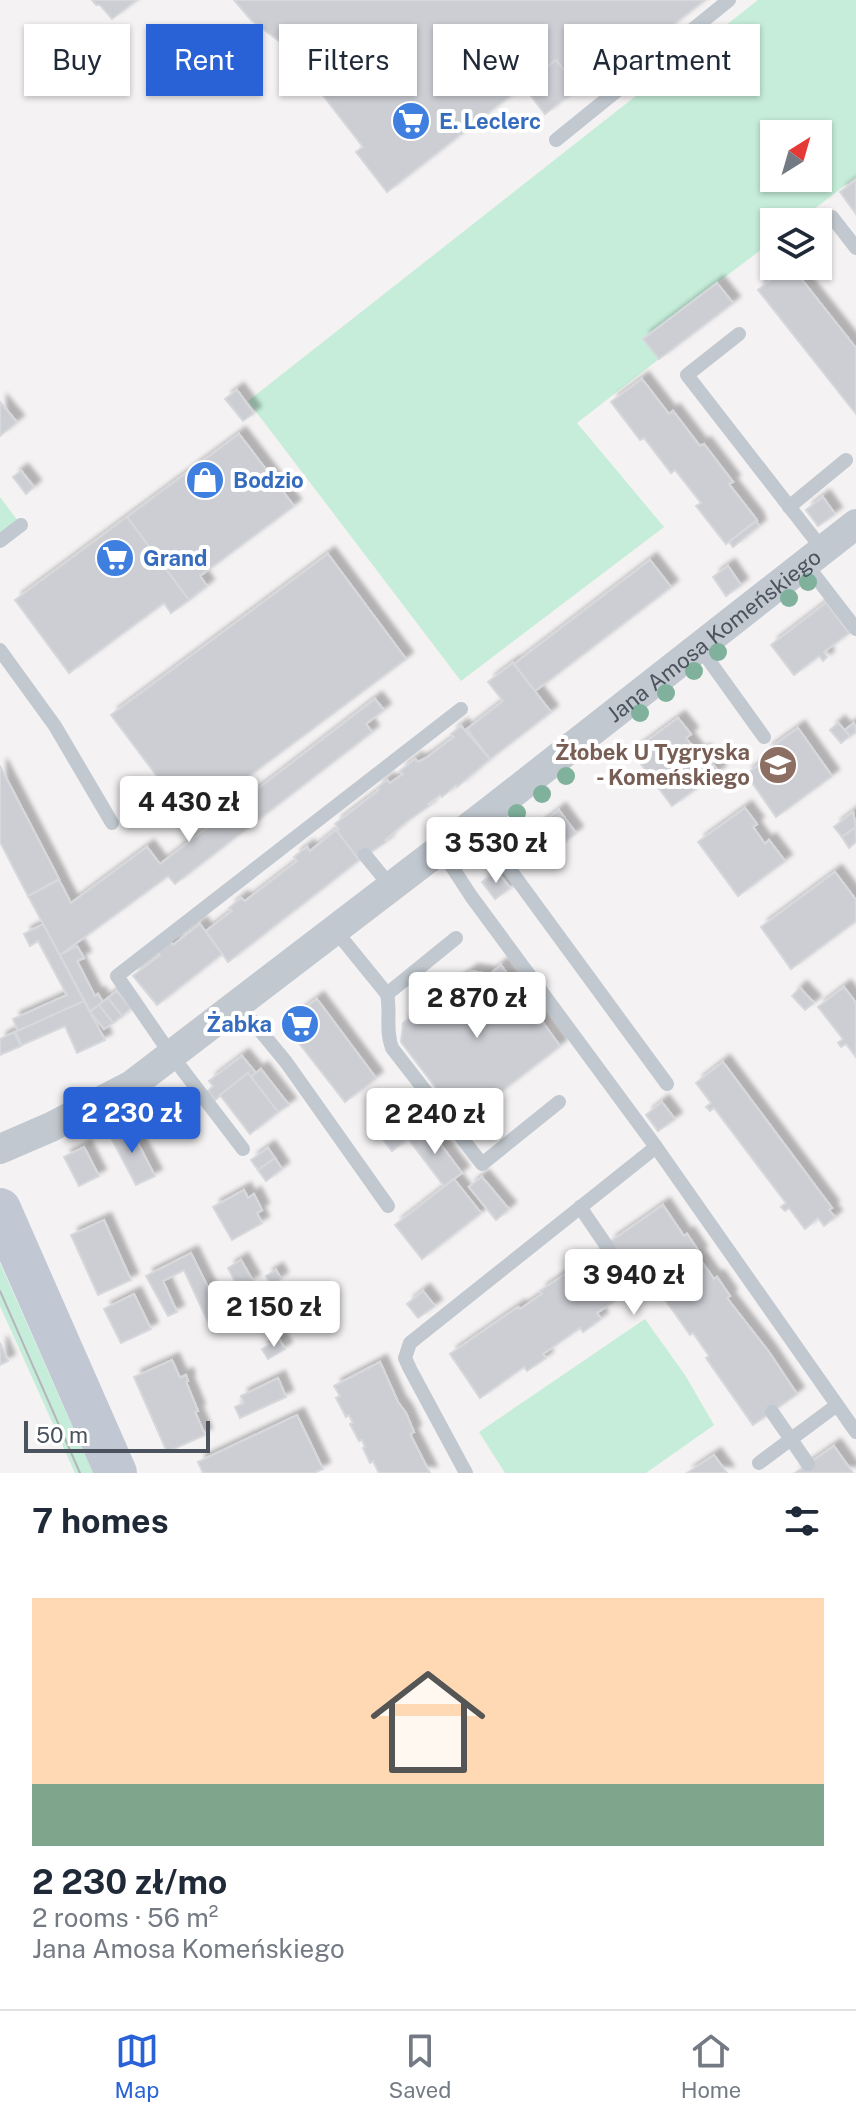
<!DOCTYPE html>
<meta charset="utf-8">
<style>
:root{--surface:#fff;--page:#f6f6f7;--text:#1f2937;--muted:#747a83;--line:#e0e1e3;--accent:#2962d7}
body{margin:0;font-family:"Public Sans",sans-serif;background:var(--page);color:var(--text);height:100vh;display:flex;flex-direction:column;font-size:30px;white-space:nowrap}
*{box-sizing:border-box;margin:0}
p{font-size:26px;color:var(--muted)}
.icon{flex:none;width:44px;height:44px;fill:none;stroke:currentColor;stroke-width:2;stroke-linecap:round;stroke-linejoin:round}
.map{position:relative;height:1473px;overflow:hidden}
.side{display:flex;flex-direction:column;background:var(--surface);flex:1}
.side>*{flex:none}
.hud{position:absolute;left:24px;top:24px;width:808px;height:72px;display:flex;gap:16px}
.needle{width:52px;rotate:37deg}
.fabs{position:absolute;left:760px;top:120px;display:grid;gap:16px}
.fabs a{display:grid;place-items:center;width:72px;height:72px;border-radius:0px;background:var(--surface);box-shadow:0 2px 6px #0004;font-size:40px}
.scale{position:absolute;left:24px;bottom:20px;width:186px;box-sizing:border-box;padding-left:8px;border:4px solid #4b535e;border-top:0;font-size:22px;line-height:28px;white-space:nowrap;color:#4b535e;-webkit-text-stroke:6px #fff;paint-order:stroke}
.price{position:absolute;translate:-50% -68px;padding:0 18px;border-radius:8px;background:#fff;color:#222;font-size:26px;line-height:52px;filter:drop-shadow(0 2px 4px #0008)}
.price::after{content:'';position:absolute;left:50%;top:48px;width:24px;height:18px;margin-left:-12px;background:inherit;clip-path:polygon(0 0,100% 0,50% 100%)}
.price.on{background:var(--accent);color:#fff}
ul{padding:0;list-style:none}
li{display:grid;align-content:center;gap:16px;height:424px;padding:0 32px}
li+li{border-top:2px solid var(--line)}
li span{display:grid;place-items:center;height:248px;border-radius:0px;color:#555}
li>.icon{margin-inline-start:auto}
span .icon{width:144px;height:144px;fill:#fffc;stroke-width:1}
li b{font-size:34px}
h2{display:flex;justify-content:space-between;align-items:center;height:96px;padding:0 32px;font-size:34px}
.tag{padding:0 28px;border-radius:0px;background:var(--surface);box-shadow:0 2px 6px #0004;font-size:28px;line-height:72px}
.tag.on{background:var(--accent);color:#fff}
.tab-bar{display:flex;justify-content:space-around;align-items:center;height:112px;border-top:2px solid var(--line);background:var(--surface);font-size:22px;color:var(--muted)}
.tab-bar a{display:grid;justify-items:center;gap:4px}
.tab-bar .on{color:var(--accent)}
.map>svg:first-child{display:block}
.green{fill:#c5edd9;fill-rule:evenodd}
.building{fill:#ccced4;stroke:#d6d8dc;stroke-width:2;filter:url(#shadow)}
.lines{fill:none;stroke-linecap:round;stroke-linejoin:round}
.lane{stroke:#c1c8cf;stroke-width:14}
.street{stroke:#c1c8cf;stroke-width:30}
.secondary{stroke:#c1c8d3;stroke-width:42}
.tram{stroke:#b5b6bb;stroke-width:2}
.tree{fill:#7fb19d}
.labels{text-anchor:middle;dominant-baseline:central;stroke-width:8;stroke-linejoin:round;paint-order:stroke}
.shop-label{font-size:22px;font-weight:bold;fill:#366cbe;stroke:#fff;text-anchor:start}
.street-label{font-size:22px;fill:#4b535e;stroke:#fff}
.education-label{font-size:22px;font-weight:bold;fill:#785e54;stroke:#fff;text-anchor:end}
</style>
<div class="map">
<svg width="856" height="1473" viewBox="0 0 856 1473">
<defs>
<filter id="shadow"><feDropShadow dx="7" dy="-7" stdDeviation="2" flood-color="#0004"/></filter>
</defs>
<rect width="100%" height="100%" fill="#f4f2f2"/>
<!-- green -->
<g class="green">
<path d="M 758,0 L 856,0 L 856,177 L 797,222 L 774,222 L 774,240 L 644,338 L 659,359 L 577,423 L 664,527 L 461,681 L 248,401 ZM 774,134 L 818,134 L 818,178 L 774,178 Z"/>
<polygon points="0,497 21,525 0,541"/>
<polygon points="0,1263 93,1473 75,1473 0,1306"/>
<polygon points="645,1319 685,1375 714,1425 646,1473 505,1473 479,1432"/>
</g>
<!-- building -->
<g class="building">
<polygon points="92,0 137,0 112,19 100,5 96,5"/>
<polygon points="234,0 705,0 583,95 556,60 387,192 356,152 363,147 283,44 251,20"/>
<polygon points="556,60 578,88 545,114 523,86"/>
<polygon points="856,180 856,214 840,192"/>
<polygon points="788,266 791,266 856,348 856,414 758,290"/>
<polygon points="717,283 733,303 659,359 643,339"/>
<polygon points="642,379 669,414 673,411 700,446 704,444 733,482 729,484 757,520 726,544 696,506 701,503 675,470 671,473 644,438 640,440 611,402"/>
<polygon points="237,390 254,413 243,421 225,399"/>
<polygon points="0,402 17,422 0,436"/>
<polygon points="239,434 294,506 200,576 207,586 189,600 127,517"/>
<polygon points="21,471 34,487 26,494 13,477"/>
<polygon points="823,497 835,514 818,526 806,510"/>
<polygon points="127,517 189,600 171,613 164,603 69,673 15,600"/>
<polygon points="756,521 759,526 733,547 729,542"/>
<polygon points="328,554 406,659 190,820 111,715"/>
<polygon points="650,560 671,587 535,691 514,664"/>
<polygon points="728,566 741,585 726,596 713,577"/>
<polygon points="826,603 849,633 824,652 827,657 823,661 819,656 794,675 771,645"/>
<polygon points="513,663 551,712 490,759 467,729 503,701 488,682"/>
<polygon points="375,699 384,710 366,724 372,732 175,884 168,876 60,955 28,896 59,880 71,903 147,847 160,864"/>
<polygon points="678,718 691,734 686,738 698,754 703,751 719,772 672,806 632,752"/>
<polygon points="838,723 850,736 841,743 830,730"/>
<polygon points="854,723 856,732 850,736 845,730"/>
<polygon points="461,726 490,759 457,787 456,785 442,797 440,795 428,804 429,806 406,822 385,840 386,842 359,860 336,830 339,829 335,824 379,790 377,788 387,780 390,783 403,774 400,771 415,759 418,762 426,758 454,737 451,734"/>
<polygon points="798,728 832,776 776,817 746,774 772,756 766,751"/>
<polygon points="0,766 59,879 28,896 0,842"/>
<polygon points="745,808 757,824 753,827 765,844 769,840 785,861 738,896 698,842"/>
<polygon points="559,810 576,833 539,861 521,840"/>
<polygon points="853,812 856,827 842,837 834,827"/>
<polygon points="856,827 856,842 849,848 842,837"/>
<polygon points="336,830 359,860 228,962 206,931 232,911 229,908 241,898 245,901 297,861 294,857 307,847 310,851"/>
<polygon points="497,871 510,888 495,899 482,882"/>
<polygon points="835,872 856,900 856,921 791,969 761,927"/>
<polygon points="43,924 84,1001 18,1031 13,1019 67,995 38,941 30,946 24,934"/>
<polygon points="200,924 222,954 157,1005 133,976 160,955 157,951 170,941 173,945"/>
<polygon points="77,946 84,958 77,961 95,996 98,994 103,1002 90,1011 60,955"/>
<polygon points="501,965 560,1046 462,1122 401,1042 403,1023 471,971 490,974"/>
<polygon points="844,987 856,1003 856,1057 846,1044 841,1047 838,1043 843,1039 818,1007"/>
<polygon points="800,988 814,1003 805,1010 792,996"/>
<polygon points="117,991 131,1008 122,1016 108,998"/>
<polygon points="108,998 122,1016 113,1023 99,1005"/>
<polygon points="317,999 376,1078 345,1102 284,1024"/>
<polygon points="84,1001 105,1040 77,1053 65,1026 22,1045 15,1032"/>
<polygon points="99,1005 113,1023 104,1029 90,1012"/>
<polygon points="14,1032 21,1046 0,1055 0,1039"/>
<polygon points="242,1056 256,1073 251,1077 248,1073 215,1100 208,1091 213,1086 209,1081"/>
<polygon points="723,1062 832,1208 829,1210 835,1217 824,1226 818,1218 805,1229 789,1208 785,1211 781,1207 786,1203 714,1108 710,1111 706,1107 711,1103 696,1083"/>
<polygon points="261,1069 289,1105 278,1112 251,1077"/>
<polygon points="248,1073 278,1112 250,1134 220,1095"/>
<polygon points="662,1102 675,1119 658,1131 646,1115"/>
<polygon points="404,1110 419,1129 406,1140 391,1121"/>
<polygon points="391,1121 406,1140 392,1151 377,1132"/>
<polygon points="128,1124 155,1176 136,1185 109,1134"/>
<polygon points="427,1126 462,1173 444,1186 409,1140"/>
<polygon points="84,1147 99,1176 79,1186 64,1157"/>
<polygon points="268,1148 275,1158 258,1170 251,1160"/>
<polygon points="275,1158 282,1169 266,1181 258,1170"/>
<polygon points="482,1177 509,1209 496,1220 469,1187"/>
<polygon points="454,1179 481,1213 422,1259 395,1225"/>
<polygon points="244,1190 248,1198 254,1194 262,1210 257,1213 262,1223 232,1240 213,1207"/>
<polygon points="663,1205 684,1236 687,1234 700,1253 697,1255 714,1279 717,1277 730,1296 727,1298 769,1352 797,1394 753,1425 706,1358 709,1356 693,1333 690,1335 661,1294 670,1288 664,1279 659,1283 653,1274 597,1313 601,1319 583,1332 580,1328 543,1354 546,1358 527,1371 524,1367 480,1398 450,1354 518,1307 520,1309 542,1294 540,1291 583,1262 584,1264 608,1248 610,1242"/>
<polygon points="104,1220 131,1280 98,1295 71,1235"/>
<polygon points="191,1253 227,1326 213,1333 184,1270 163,1281 177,1312 168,1316 146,1276"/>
<polygon points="241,1260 253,1281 239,1289 228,1268"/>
<polygon points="276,1270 281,1279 271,1285 266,1276"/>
<polygon points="423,1291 435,1306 418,1318 407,1304"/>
<polygon points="134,1294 151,1329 121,1343 104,1309"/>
<polygon points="279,1339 285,1349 268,1359 262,1349"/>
<polygon points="0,1343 8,1361 0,1365"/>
<polygon points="172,1360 180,1378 186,1375 188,1381 186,1382 198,1411 195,1412 205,1435 167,1452 134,1377"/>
<polygon points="380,1362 398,1402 406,1413 414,1432 410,1434 430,1473 379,1473 373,1461 370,1463 363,1448 365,1447 362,1440 359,1441 350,1424 353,1423 349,1415 346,1417 336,1398 340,1396 334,1386"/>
<polygon points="278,1378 286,1397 240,1418 235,1407 244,1403 241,1396"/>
<polygon points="297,1415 323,1469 314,1473 203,1473 198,1462"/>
<polygon points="834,1446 853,1473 795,1473"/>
<polygon points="714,1455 727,1473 687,1473"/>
</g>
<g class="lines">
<!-- lane -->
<g class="lane">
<polyline points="556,140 729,0"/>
<polyline points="832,217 856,248"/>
<polyline points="739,334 687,375 823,550"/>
<polyline points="789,507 846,460"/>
<polyline points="0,541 21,525"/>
<polyline points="806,564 856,629"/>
<polyline points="700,648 764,737"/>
<polyline points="0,650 55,726 112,823"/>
<polyline points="485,815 509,847 505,863 667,1084"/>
<polyline points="441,850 471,896 656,1147 856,1432"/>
<polyline points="365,855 392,888"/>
<path d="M 335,930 L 387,994 C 391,1012 385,1030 392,1048 L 482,1164 L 559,1102"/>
<polyline points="387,994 456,938"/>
<polyline points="239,1005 286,1062 388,1206"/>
<polyline points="243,1149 172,1056 117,976 461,709"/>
<polyline points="580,1207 608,1248"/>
<polyline points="772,1412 808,1464"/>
<polyline points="759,1463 837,1405"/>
<polyline points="466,1473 410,1369 405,1358 410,1343 656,1147"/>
</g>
<!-- street -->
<path class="street" id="s1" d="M 0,1149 L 51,1127 L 132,1085 L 485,815 L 856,524"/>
<!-- secondary -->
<polyline class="secondary" points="0,1209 116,1473"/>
<!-- tram -->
<polyline class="tram" points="0,1291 80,1473"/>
</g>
<!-- trees -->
<g class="tree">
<circle cx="808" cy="582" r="9"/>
<circle cx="789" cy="598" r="9"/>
<circle cx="718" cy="652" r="9"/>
<circle cx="694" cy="671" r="9"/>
<circle cx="666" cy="693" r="9"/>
<circle cx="640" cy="713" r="9"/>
<circle cx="591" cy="754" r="9"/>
<circle cx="566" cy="776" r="9"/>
<circle cx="542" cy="794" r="9"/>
<circle cx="517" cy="813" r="9"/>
</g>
<!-- icons -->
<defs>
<g id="supermarket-disc" transform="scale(2)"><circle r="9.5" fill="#3f7fe0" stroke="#fff"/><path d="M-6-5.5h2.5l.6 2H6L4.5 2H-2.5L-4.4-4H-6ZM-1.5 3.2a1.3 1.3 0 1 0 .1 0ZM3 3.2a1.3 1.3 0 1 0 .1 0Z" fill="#fff"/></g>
<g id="shop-disc" transform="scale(2)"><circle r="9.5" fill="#3f7fe0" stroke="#fff"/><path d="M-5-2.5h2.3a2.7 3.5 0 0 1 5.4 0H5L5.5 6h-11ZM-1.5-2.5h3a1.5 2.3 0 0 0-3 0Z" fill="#fff"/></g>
<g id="school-disc" transform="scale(2)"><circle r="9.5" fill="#8d6e63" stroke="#fff"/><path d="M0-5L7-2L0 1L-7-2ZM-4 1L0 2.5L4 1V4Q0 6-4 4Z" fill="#fff"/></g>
</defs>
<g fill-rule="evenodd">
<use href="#supermarket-disc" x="411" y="121"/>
<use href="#shop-disc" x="205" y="480"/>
<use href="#supermarket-disc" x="115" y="558"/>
<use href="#school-disc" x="778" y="765"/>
<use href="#supermarket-disc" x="300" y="1024"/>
</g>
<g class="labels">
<!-- shop labels -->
<g class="shop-label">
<text x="439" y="121">E. Leclerc</text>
<text x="233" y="480">Bodzio</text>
<text x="143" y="558">Grand</text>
<text x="272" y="1024" text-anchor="end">Żabka</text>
</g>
<!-- street labels -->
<g class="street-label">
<text stroke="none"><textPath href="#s1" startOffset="882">Jana Amosa Komeńskiego</textPath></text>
</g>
<!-- education labels -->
<g class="education-label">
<text x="750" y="752">Żłobek U Tygryska<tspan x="750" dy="25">- Komeńskiego</tspan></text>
</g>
</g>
</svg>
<div class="fabs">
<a><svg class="needle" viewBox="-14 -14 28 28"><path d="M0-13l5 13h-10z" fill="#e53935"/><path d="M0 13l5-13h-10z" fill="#747a83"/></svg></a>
<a><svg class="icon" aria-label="layers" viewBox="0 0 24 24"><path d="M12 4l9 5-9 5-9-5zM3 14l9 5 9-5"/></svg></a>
</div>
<div class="scale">50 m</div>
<b class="price" style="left:189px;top:844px">4 430 zł</b>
<b class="price" style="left:496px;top:885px">3 530 zł</b>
<b class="price" style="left:477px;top:1040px">2 870 zł</b>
<b class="price on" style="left:132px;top:1155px">2 230 zł</b>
<b class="price" style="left:435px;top:1156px">2 240 zł</b>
<b class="price" style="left:634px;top:1317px">3 940 zł</b>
<b class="price" style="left:274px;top:1349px">2 150 zł</b>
<div class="hud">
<a class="tag">Buy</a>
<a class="tag on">Rent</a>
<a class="tag">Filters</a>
<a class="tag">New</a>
<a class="tag">Apartment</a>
</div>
</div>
<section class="side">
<h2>7 homes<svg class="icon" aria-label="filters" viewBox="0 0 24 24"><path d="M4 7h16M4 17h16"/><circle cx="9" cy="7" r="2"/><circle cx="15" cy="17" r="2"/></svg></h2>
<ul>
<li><span style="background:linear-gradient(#ffd9b3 75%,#7fa58c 0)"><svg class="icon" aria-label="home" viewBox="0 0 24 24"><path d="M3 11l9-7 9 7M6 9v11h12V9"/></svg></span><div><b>2 230 zł/mo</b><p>2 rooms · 56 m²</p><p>Jana Amosa Komeńskiego</p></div></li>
</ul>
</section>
<nav class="tab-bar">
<a class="on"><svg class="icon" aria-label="map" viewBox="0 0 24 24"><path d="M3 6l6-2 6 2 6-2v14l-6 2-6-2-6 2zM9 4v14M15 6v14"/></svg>Map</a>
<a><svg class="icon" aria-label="saved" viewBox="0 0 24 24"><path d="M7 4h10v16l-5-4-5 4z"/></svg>Saved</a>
<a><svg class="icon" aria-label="home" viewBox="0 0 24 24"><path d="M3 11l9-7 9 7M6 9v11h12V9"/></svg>Home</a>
</nav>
